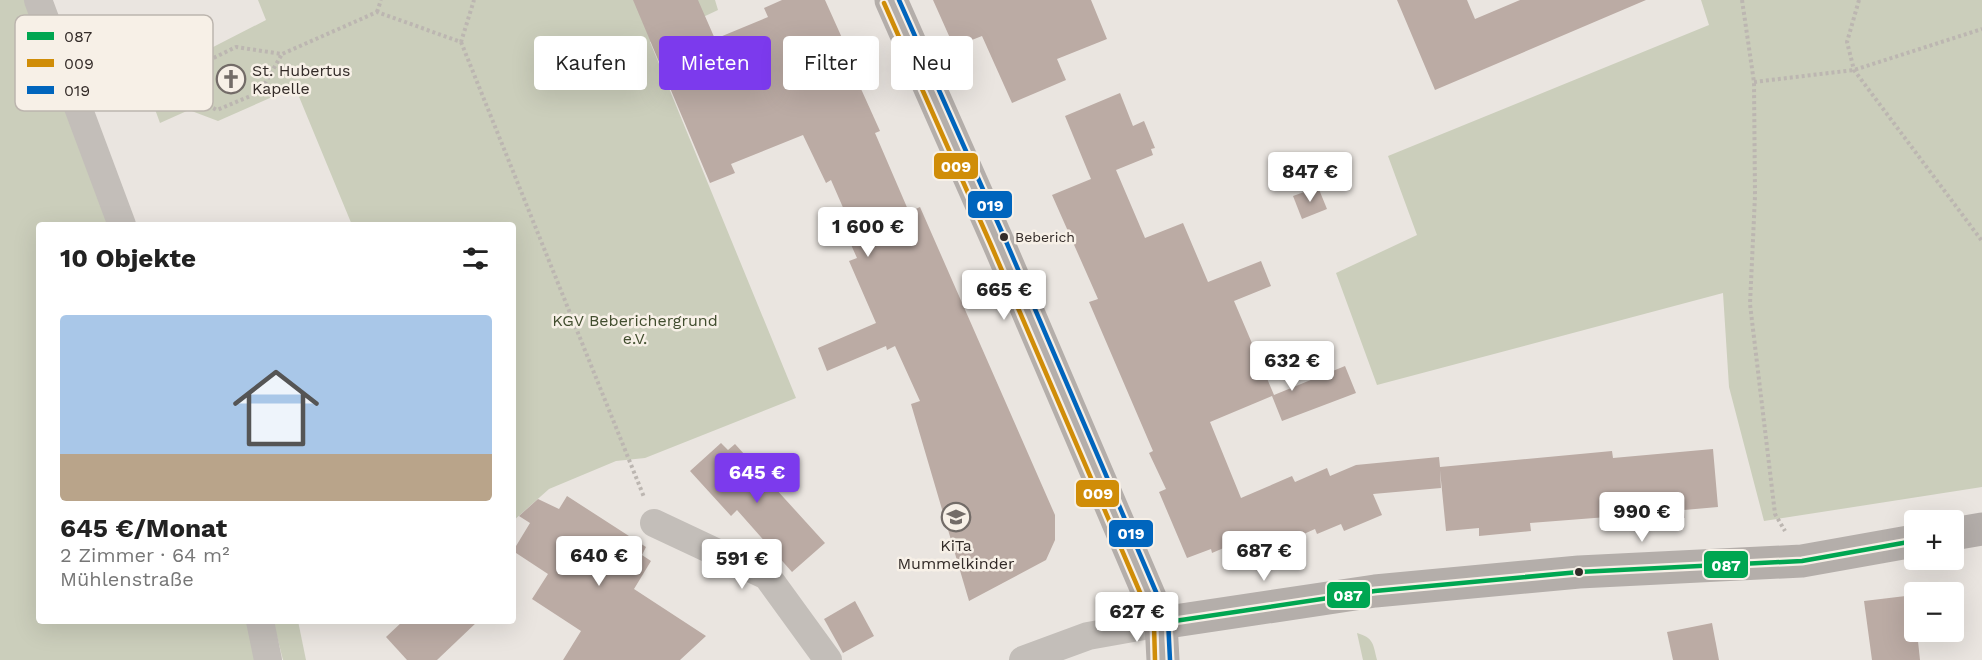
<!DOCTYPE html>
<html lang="de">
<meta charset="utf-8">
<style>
:root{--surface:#fff;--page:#f6f6f6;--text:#222;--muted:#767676;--accent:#7c3aed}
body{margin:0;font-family:"Work Sans",sans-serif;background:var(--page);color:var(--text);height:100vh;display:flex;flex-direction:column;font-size:22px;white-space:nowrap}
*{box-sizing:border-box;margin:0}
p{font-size:20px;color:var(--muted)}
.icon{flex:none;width:33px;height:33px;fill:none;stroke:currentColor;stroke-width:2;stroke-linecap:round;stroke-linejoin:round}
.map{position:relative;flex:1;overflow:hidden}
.drawer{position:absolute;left:36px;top:222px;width:480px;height:402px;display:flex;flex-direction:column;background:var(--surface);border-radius:6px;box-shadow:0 6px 24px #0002}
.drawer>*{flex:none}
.top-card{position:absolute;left:534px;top:36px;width:570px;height:54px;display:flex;gap:12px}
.fabs{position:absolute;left:1904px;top:510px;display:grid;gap:12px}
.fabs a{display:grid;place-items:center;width:60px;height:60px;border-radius:6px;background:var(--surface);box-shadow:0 6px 24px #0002;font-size:30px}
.price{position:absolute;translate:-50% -51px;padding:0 14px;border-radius:6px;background:#fff;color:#222;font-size:20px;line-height:39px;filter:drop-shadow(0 2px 3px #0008)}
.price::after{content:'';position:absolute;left:50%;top:36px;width:18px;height:14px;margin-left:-9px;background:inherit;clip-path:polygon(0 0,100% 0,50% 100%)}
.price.on{background:var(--accent);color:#fff}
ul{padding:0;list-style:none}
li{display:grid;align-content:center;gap:12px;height:318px;padding:0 24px}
li span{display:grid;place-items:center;height:186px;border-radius:6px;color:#555}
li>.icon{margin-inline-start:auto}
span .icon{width:108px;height:108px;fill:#fffc;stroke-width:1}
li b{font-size:26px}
h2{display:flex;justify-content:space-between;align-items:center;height:72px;padding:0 24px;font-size:26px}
.tag{padding:0 21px;border-radius:6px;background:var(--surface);box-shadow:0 6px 24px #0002;font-size:21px;line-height:54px}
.tag.on{background:var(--accent);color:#fff}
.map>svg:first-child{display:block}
.green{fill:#cbcebb}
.building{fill:#bbaba4}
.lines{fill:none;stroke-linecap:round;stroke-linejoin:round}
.path{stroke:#bcb6b1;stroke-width:4;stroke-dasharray:3 3;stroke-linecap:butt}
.street{stroke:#c3beb9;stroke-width:28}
.secondary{stroke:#b4aeaa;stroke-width:33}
.bus-1-casing{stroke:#f7f0e7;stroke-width:9}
.bus-2-casing{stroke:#f7f0e7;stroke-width:9}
.bus-3-casing{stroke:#f7f0e7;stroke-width:9}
.bus-1{stroke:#00a651;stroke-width:4.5}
.bus-2{stroke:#d08d08;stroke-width:4.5}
.bus-3{stroke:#0065bd;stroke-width:4.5}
.bus-dot{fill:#332b28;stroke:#f7f0e7;stroke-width:2}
.labels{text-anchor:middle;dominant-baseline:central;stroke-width:5;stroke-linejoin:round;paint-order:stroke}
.bus-label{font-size:14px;fill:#332b28;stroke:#f7f0e7;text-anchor:start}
.poi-label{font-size:16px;fill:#332b28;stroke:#f7f0e7;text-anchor:start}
.park-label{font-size:16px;fill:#424e2f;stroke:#f7f0e7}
.key{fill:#f7f0e7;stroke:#bcb5ae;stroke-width:1.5}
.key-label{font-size:16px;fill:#332b28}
.line-badge{stroke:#f7f0e7;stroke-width:2}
.badge-label{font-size:16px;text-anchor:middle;font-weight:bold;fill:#fff}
</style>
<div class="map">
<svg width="1982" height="660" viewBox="0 0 1982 660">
<rect width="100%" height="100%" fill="#eae5e0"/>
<!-- green -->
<g class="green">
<polygon points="0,0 27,0 116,225 39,225 39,621 251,621 261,660 0,660"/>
<polygon points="258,0 715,0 718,10 650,42 796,398 645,458 616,461 549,489 513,521 513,225 352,225 295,87 218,121 189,110 160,123 145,82 266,20"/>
<polygon points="1701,0 1982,0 1982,487 1764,521 1729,387 1723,293 1377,385 1336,273 1417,235 1388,156 1709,25"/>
<polygon points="273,621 298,621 306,660 283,660"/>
<path d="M 1357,633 C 1374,638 1373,644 1377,660 L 1363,660 Z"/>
</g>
<!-- building -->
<g class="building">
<polygon points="633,0 698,0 715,39 768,17 764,8 782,0 825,0 860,78 857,80 880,131 875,133 909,212 920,207 1055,515 1055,540 1046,560 969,601 911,404 920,401 895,346 887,350 886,346 827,371 818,348 876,323 849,261 857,258 848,238 855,235 831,180 826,183 803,135 731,164 735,173 710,183"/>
<polygon points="933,0 1091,0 1107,39 1057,59 1066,80 1012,103 982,36 954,47"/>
<polygon points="1397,0 1467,0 1475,19 1520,0 1646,0 1435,90"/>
<polygon points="1120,93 1133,126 1144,121 1155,148 1151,149 1153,155 1116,170 1145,238 1183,223 1208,282 1261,261 1271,286 1234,301 1274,395 1345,366 1356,393 1282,421 1272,396 1210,422 1241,498 1292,476 1295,482 1327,468 1330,476 1356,465 1439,457 1440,467 1612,451 1613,458 1713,449 1718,507 1684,510 1685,518 1634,522 1633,515 1530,523 1531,531 1479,536 1479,528 1446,531 1440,470 1441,488 1373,494 1382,515 1344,531 1341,524 1317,534 1315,529 1281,544 1277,536 1260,543 1256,534 1212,553 1211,549 1187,558 1159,492 1166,489 1149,453 1153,451 1089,302 1098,299 1052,195 1091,179 1065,116"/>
<polygon points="1318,187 1327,209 1302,219 1293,196"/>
<polygon points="721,443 728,450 735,444 825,543 792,572 737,510 731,516 690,471"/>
<polygon points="567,496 646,547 642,555 651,561 634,589 706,636 680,660 563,660 581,631 532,599 548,574 513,551 530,523 519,516 538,499 559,509"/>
<polygon points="1914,595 1914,632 1917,632 1920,660 1872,660 1864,601"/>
<polygon points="855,601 874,636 843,653 824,619"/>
<polygon points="403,621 478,621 437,660 407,660 386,637"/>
<polygon points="1712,623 1719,660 1673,660 1667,632"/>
</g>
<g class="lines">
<!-- path -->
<g class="path">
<polyline points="1742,0 1754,82 1755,196 1750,304 1775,514 1785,531"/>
<polyline points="1859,0 1847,42 1854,70 1982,241"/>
<polyline points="377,12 381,0"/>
<polyline points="461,42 644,497"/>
<polyline points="1754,82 1854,70 1982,29"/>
<polyline points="181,92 217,110 260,92 282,54"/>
<polyline points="149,105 181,92 195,67 236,47 282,54 377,12 461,42 474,0"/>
</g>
<!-- street -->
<g class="street">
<polyline points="38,0 122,225"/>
<polyline points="654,523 767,576 828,660"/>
<polyline points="260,621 268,660"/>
<polyline points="1023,660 1088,636 1161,623"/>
</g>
<!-- secondary -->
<g class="secondary">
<polyline points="891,0 998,242 1161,623 1163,660"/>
<polyline points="1953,534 1982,529"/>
<polyline points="1161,623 1375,591 1579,572 1802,561 1914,541"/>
</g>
<!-- bus-1 casing -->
<g class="bus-1-casing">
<polyline id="bus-1" points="1161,623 1375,591 1579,572 1802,561 1914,541"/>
</g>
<!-- bus-2 casing -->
<g class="bus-2-casing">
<polyline id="bus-2" points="884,3 991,245 1154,625 1155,660"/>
</g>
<!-- bus-3 casing -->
<g class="bus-3-casing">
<polyline id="bus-3" points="899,0 1005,239 1168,620 1170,660"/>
</g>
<!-- bus-1 -->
<use href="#bus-1" class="bus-1"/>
<!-- bus-2 -->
<use href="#bus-2" class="bus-2"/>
<!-- bus-3 -->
<use href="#bus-3" class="bus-3"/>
</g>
<!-- icons -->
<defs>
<g id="church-ring" transform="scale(1.5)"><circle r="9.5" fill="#f7f0e7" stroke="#736c68" stroke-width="1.5"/><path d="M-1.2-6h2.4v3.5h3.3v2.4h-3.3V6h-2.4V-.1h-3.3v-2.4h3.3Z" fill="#736c68"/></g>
<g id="school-ring" transform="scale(1.5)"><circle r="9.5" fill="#f7f0e7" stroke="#736c68" stroke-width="1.5"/><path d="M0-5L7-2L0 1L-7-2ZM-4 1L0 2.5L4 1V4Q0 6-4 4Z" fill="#736c68"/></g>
</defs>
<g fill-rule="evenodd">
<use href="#church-ring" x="231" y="79"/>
<use href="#school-ring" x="956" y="517"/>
</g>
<!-- markers -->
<g class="bus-dot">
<circle cx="1004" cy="237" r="5"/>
<circle cx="1579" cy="572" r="5"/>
</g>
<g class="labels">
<!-- bus labels -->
<g class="bus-label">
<text x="1015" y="237">Beberich</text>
</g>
<!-- poi labels -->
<g class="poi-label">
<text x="252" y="70">St. Hubertus<tspan x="252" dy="18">Kapelle</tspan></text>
<text x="956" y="545" text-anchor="middle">KiTa<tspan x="956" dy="18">Mummelkinder</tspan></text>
</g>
<!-- park labels -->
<g class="park-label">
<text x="635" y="320">KGV Beberichergrund<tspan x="635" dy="18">e.V.</tspan></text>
</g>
</g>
<!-- legend -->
<rect x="15" y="15" width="198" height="96" rx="9" class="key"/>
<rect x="27" y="32" width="27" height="8" fill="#00a651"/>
<rect x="27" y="59" width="27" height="8" fill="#d08d08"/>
<rect x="27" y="86" width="27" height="8" fill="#0065bd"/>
<g class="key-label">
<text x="64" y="42">087</text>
<text x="64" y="69">009</text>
<text x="64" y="96">019</text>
</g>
<g class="line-badge">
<rect x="933" y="152" width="46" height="28" rx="6" fill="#d08d08"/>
<rect x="967" y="190" width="46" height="29" rx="6" fill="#0065bd"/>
<rect x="1075" y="479" width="45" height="29" rx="6" fill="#d08d08"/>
<rect x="1108" y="519" width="46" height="29" rx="6" fill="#0065bd"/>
<rect x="1703" y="550" width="46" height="29" rx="6" fill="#00a651"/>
<rect x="1326" y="581" width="45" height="28" rx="6" fill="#00a651"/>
</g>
<g class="badge-label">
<text x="956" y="172">009</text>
<text x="990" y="211">019</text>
<text x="1098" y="499">009</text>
<text x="1131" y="539">019</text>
<text x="1726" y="571">087</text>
<text x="1348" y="601">087</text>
</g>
</svg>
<div class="fabs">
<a>+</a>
<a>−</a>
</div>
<b class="price" style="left:1310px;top:203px">847 €</b>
<b class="price" style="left:868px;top:258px">1 600 €</b>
<b class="price" style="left:1004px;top:321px">665 €</b>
<b class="price" style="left:1292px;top:392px">632 €</b>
<b class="price on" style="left:757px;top:504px">645 €</b>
<b class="price" style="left:1642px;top:543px">990 €</b>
<b class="price" style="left:1264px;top:582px">687 €</b>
<b class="price" style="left:599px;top:587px">640 €</b>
<b class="price" style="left:742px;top:590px">591 €</b>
<b class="price" style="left:1137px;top:643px">627 €</b>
<div class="top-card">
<a class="tag">Kaufen</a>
<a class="tag on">Mieten</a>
<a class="tag">Filter</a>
<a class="tag">Neu</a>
</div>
<section class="drawer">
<h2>10 Objekte<svg class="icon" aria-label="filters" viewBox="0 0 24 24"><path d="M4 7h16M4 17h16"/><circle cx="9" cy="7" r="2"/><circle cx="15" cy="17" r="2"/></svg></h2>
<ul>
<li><span style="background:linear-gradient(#a9c7e8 75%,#b9a48a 0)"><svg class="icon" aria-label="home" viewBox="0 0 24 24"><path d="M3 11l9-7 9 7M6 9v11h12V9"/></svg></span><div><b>645 €/Monat</b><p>2 Zimmer · 64 m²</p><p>Mühlenstraße</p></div></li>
</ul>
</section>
</div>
